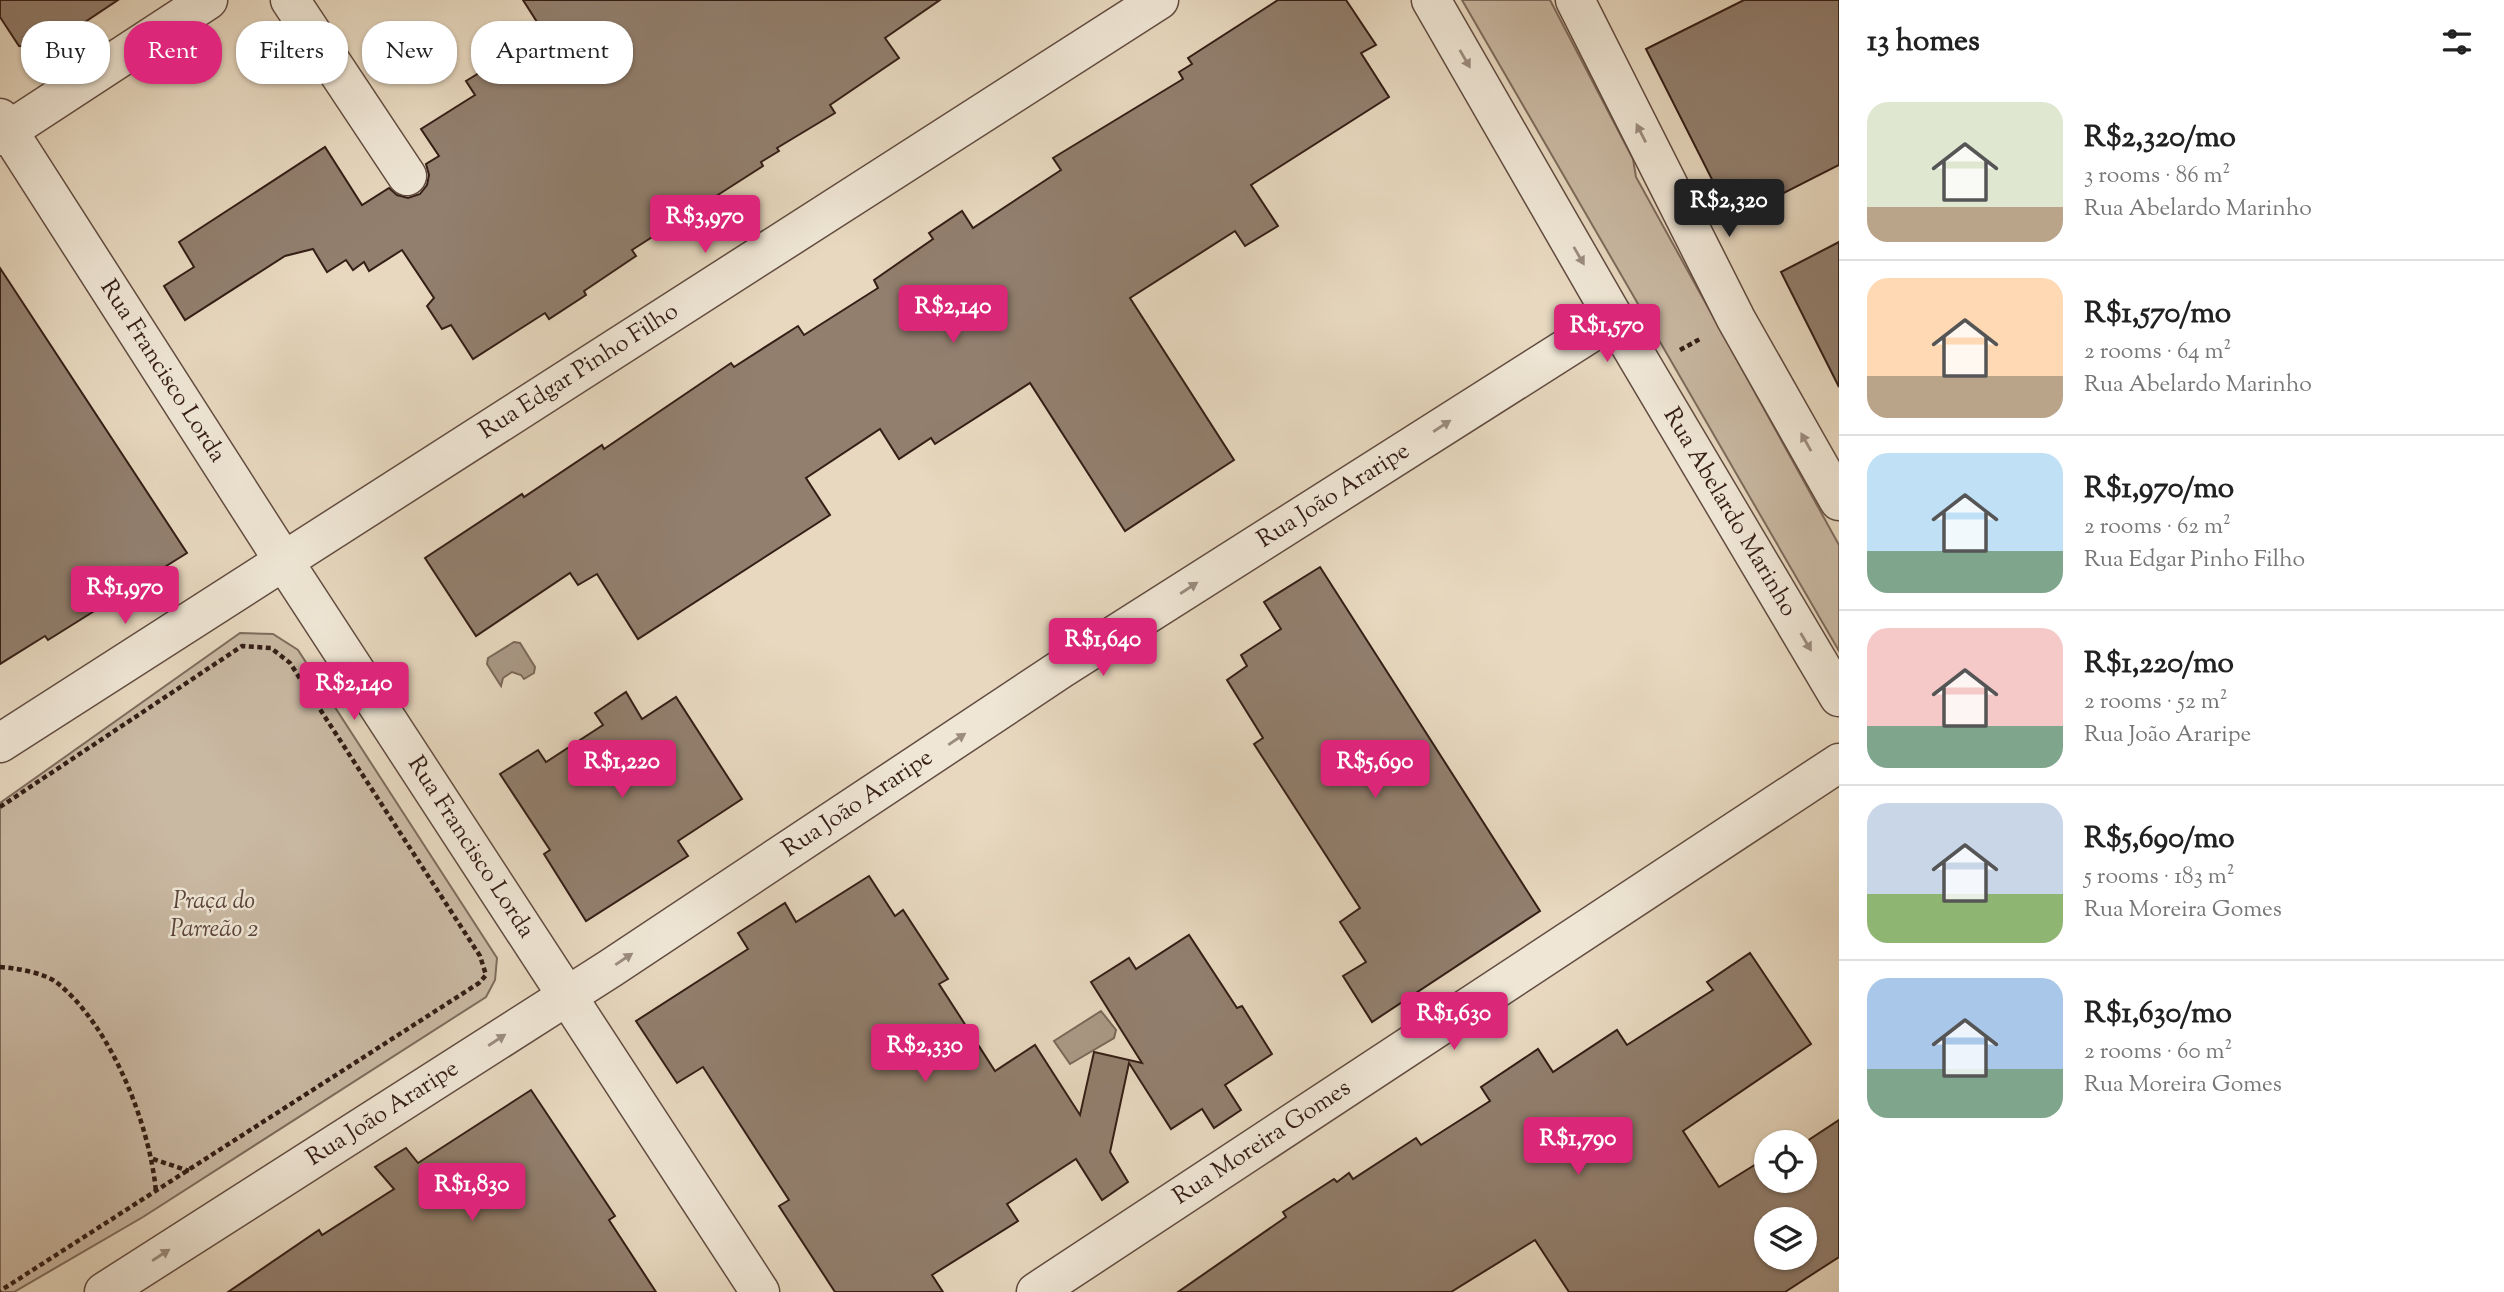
<!DOCTYPE html>
<meta charset="utf-8">
<style>
:root{--surface:#fff;--page:#f2f2f2;--text:#222;--muted:#767676;--line:#e0e0e0;--accent:#db2777}
body{margin:0;font-family:"Sorts Mill Goudy",serif;background:var(--page);color:var(--text);height:100vh;display:flex;flex-direction:column;font-size:26px;white-space:nowrap}
*{box-sizing:border-box;margin:0}
p{font-size:23px;color:var(--muted)}
.icon{flex:none;width:38px;height:38px;fill:none;stroke:currentColor;stroke-width:2;stroke-linecap:round;stroke-linejoin:round}
.map{position:relative;flex:1;overflow:hidden}
.drawer{display:flex;flex-direction:column;background:var(--surface);width:665px}
.drawer>*{flex:none}
.banner{position:absolute;left:21px;top:21px;width:665px;height:63px;display:flex;gap:14px}
.tools{position:absolute;left:1754px;top:1130px;display:grid;gap:14px}
.tools a{display:grid;place-items:center;width:63px;height:63px;border-radius:50%;background:var(--surface);box-shadow:0 2px 5px #0004;font-size:35px}
.price{position:absolute;translate:-50% -60px;padding:0 16px;border-radius:7px;background:var(--accent);color:#fff;font-size:23px;line-height:46px;filter:drop-shadow(0 2px 4px #0008)}
.price::after{content:'';position:absolute;left:50%;top:42px;width:21px;height:16px;margin-left:-10px;background:inherit;clip-path:polygon(0 0,100% 0,50% 100%)}
.price.active{background:#222;color:#fff}
ul{padding:0;list-style:none}
li{display:flex;align-items:center;gap:21px;height:175px;padding:0 28px}
li+li{border-top:2px solid var(--line)}
li span{display:grid;place-items:center;flex:none;width:196px;height:140px;border-radius:21px;color:#555}
li>.icon{margin-inline-start:auto}
span .icon{width:84px;height:84px;fill:#fffc;stroke-width:1}
li b{font-size:30px}
h2{display:flex;justify-content:space-between;align-items:center;height:84px;padding:0 28px;font-size:30px}
.chip{padding:0 24px;border-radius:28px;background:var(--surface);box-shadow:0 2px 5px #0004;font-size:24px;line-height:63px}
.chip.active{background:var(--accent);color:#fff}
main{display:flex;flex:1;min-height:0}
.map>svg:first-child{display:block}
.green{fill:#c9b8a2;stroke:#7f6b5c;stroke-width:2}
.water{fill:#aa9986;stroke:#7b6859;stroke-width:2}
.building{fill:#927f6e;stroke:#351e16;stroke-width:2;fill-rule:evenodd}
.lines{fill:none;stroke-linecap:round;stroke-linejoin:round}
.minor-casing{stroke:#624c40;stroke-width:41}
.path{stroke:#351e16;stroke-width:4.5;stroke-dasharray:5 3.5;stroke-linecap:butt}
.minor{stroke:#efe6d5;stroke-width:38}
.oneway{fill:#9b8c7f}
.labels{text-anchor:middle;dominant-baseline:central;stroke-width:5;stroke-linejoin:round;paint-order:stroke}
.street-label{font-size:24px;fill:#351e16;stroke:#efe6d5}
.park-label{font-size:24px;font-style:italic;fill:#5a4439;stroke:#efe6d5}
</style>
<main>
<div class="map">
<svg width="1839" height="1292" viewBox="0 0 1839 1292">
<rect width="100%" height="100%" fill="#e7d8bf"/>
<filter id="stains"><feTurbulence type="fractalNoise" baseFrequency=".00286" numOctaves="4"/><feColorMatrix values="0 0 0 0 .2 0 0 0 0 .09 0 0 0 0 .02 0 0 0 .5 -.17"/></filter>
<radialGradient id="worn" r=".72"><stop offset=".6" stop-color="#630" stop-opacity="0"/><stop offset="1" stop-color="#630" stop-opacity=".3"/></radialGradient>
<!-- green -->
<g class="green">
<polygon points="1462,0 1550,0 1633,159 1636,177 1839,545 1839,651"/>
<polygon points="240,633 273,634 298,650 497,958 495,980 486,997 143,1217 14,1292 0,1292 0,803"/>
</g>
<!-- water -->
<g class="water">
<polygon points="514,642 520,643 535,667 534,673 524,679 521,675 512,672 503,678 501,686 487,664 488,658"/>
<polygon points="1101,1011 1116,1030 1114,1038 1070,1064 1054,1041"/>
</g>
<!-- building -->
<g class="building">
<polygon points="0,0 118,0 46,48 19,46 0,17"/>
<polygon points="523,0 940,0 885,38 899,58 830,105 835,113 777,148 779,151 761,162 763,166 632,250 636,256 584,291 586,295 549,319 545,313 473,359 451,325 442,329 427,306 434,298 402,250 369,271 364,262 353,270 346,260 327,272 313,249 285,256 185,320 164,286 194,267 179,242 325,147 362,205 389,188 397,195 408,198 420,194 427,185 429,175 426,164 439,156 421,129 475,95 466,81 544,33"/>
<polygon points="1278,0 1346,0 1376,45 1361,53 1389,97 1251,185 1278,226 1245,246 1235,231 1130,298 1234,460 1125,531 1030,383 935,444 931,438 899,459 880,429 806,478 830,515 638,639 597,574 578,585 570,573 476,636 425,558 522,494 524,497 602,445 604,449 731,363 734,367 798,326 804,335 878,288 874,280 933,239 929,233 962,211 973,228 1061,170 1053,158 1183,79 1179,72 1192,64 1188,58"/>
<polygon points="1744,0 1839,0 1839,165 1732,219 1646,49"/>
<polygon points="1839,242 1839,387 1781,272"/>
<polygon points="0,268 187,553 48,640 45,636 0,664"/>
<polygon points="1320,567 1540,911 1372,1022 1343,976 1366,962 1340,922 1360,908 1254,744 1263,738 1227,680 1247,666 1241,655 1281,629 1264,602"/>
<polygon points="626,692 642,719 676,697 742,799 678,841 688,856 586,921 544,854 550,850 500,774 538,750 546,762 603,725 595,713"/>
<polygon points="869,876 895,916 903,910 948,979 939,984 995,1071 1035,1045 1080,1115 1094,1052 1142,1063 1091,982 1129,958 1136,969 1189,935 1237,1008 1242,1006 1272,1054 1225,1085 1241,1110 1214,1128 1202,1109 1171,1129 1129,1063 1110,1152 1128,1182 1102,1200 1076,1159 1007,1204 1018,1221 932,1275 943,1292 835,1292 779,1206 789,1200 703,1067 677,1083 636,1021 748,949 738,933 785,903 796,922"/>
<path d="M 1750,953 L 1811,1044 L 1683,1131 L 1719,1187 L 1766,1158 L 1766,1181 L 1804,1181 L 1804,1143 L 1839,1120 L 1839,1257 L 1785,1292 L 1569,1292 L 1535,1240 L 1451,1292 L 1178,1292 L 1286,1217 L 1283,1212 L 1334,1179 L 1337,1182 L 1349,1173 L 1353,1179 L 1416,1138 L 1421,1145 L 1490,1101 L 1481,1087 L 1538,1049 L 1553,1072 L 1617,1030 L 1627,1045 L 1713,990 L 1707,982 ZM 1766,1220 L 1804,1220 L 1804,1258 L 1766,1258 Z"/>
<polygon points="531,1090 615,1216 609,1220 656,1292 228,1292 319,1230 322,1235 394,1189 375,1167 406,1148 418,1163"/>
</g>
<g class="lines">
<!-- minor casing -->
<g class="minor-casing">
<g id="minor">
<polyline points="290,0 407,176"/>
<path id="s1" d="M 1431,0 L 1614,318 L 1839,697"/>
<polyline points="1575,0 1736,319 1839,501"/>
<path id="s2" d="M 0,118 L 283,560 L 760,1292"/>
<polyline points="0,136 208,0"/>
<path id="s3" d="M 0,743 L 1159,0"/>
<path id="s4" d="M 104,1292 L 611,968 L 1061,669 L 1614,318"/>
<path id="s5" d="M 1036,1292 L 1839,763"/>
</g>
</g>
<!-- path -->
<g class="path">
<polyline points="1680,350 1700,339"/>
<polyline points="0,807 242,646 271,648 290,663 480,956 486,975 479,983 0,1291"/>
<path d="M 0,967 C 16,968 44,973 56,982 C 111,1025 150,1125 156,1192"/>
<polyline points="153,1159 189,1171"/>
</g>
<!-- minor -->
<use href="#minor" class="minor"/>
</g>
<!-- one-way arrows -->
<defs><path id="oneway-solid" d="M-6-.8H1V-3.2L6.5 0L1 3.2V.8H-6Z" transform="scale(1.75)"/></defs>
<g class="oneway">
<use href="#oneway-solid" transform="translate(1465 59) rotate(60)"/>
<use href="#oneway-solid" transform="translate(1641 133) rotate(-117)"/>
<use href="#oneway-solid" transform="translate(1579 256) rotate(60)"/>
<use href="#oneway-solid" transform="translate(1442 426) rotate(-33)"/>
<use href="#oneway-solid" transform="translate(1806 442) rotate(-119)"/>
<use href="#oneway-solid" transform="translate(1189 588) rotate(-33)"/>
<use href="#oneway-solid" transform="translate(1806 642) rotate(59)"/>
<use href="#oneway-solid" transform="translate(957 739) rotate(-34)"/>
<use href="#oneway-solid" transform="translate(624 959) rotate(-34)"/>
<use href="#oneway-solid" transform="translate(497 1040) rotate(-33)"/>
<use href="#oneway-solid" transform="translate(161 1255) rotate(-33)"/>
</g>
<g class="labels">
<!-- street labels -->
<g class="street-label">
<text stroke="none"><textPath href="#s2" startOffset="301">Rua Francisco Lorda</textPath></text>
<text stroke="none"><textPath href="#s3" startOffset="688">Rua Edgar Pinho Filho</textPath></text>
<text stroke="none"><textPath href="#s4" startOffset="1465">Rua João Araripe</textPath></text>
<text stroke="none"><textPath href="#s1" startOffset="593">Rua Abelardo Marinho</textPath></text>
<text stroke="none"><textPath href="#s4" startOffset="898">Rua João Araripe</textPath></text>
<text stroke="none"><textPath href="#s2" startOffset="868">Rua Francisco Lorda</textPath></text>
<text stroke="none"><textPath href="#s4" startOffset="331">Rua João Araripe</textPath></text>
<text stroke="none"><textPath href="#s5" startOffset="271">Rua Moreira Gomes</textPath></text>
</g>
<!-- park labels -->
<g class="park-label">
<text x="214" y="902">Praça do<tspan x="214" dy="28">Parreão 2</tspan></text>
</g>
</g>
<rect width="100%" height="100%" filter="url(#stains)"/>
<rect width="100%" height="100%" fill="url(#worn)"/>
</svg>
<div class="tools">
<a><svg class="icon" aria-label="locate" viewBox="0 0 24 24"><circle cx="12" cy="12" r="6"/><path d="M12 2v4M12 18v4M2 12h4M18 12h4"/></svg></a>
<a><svg class="icon" aria-label="layers" viewBox="0 0 24 24"><path d="M12 4l9 5-9 5-9-5zM3 14l9 5 9-5"/></svg></a>
</div>
<b class="price active" style="left:1729px;top:239px">R$2,320</b>
<b class="price" style="left:705px;top:255px">R$3,970</b>
<b class="price" style="left:953px;top:345px">R$2,140</b>
<b class="price" style="left:1607px;top:364px">R$1,570</b>
<b class="price" style="left:125px;top:626px">R$1,970</b>
<b class="price" style="left:1103px;top:678px">R$1,640</b>
<b class="price" style="left:354px;top:722px">R$2,140</b>
<b class="price" style="left:622px;top:800px">R$1,220</b>
<b class="price" style="left:1375px;top:800px">R$5,690</b>
<b class="price" style="left:1454px;top:1052px">R$1,630</b>
<b class="price" style="left:925px;top:1084px">R$2,330</b>
<b class="price" style="left:1578px;top:1177px">R$1,790</b>
<b class="price" style="left:472px;top:1223px">R$1,830</b>
<div class="banner">
<a class="chip">Buy</a>
<a class="chip active">Rent</a>
<a class="chip">Filters</a>
<a class="chip">New</a>
<a class="chip">Apartment</a>
</div>
</div>
<section class="drawer">
<h2>13 homes<svg class="icon" aria-label="filters" viewBox="0 0 24 24"><path d="M4 7h16M4 17h16"/><circle cx="9" cy="7" r="2"/><circle cx="15" cy="17" r="2"/></svg></h2>
<ul>
<li><span style="background:linear-gradient(#dfe7d0 75%,#b9a48a 0)"><svg class="icon" aria-label="home" viewBox="0 0 24 24"><path d="M3 11l9-7 9 7M6 9v11h12V9"/></svg></span><div><b>R$2,320/mo</b><p>3 rooms · 86 m²</p><p>Rua Abelardo Marinho</p></div></li>
<li><span style="background:linear-gradient(#ffd9b3 70%,#b9a48a 0)"><svg class="icon" aria-label="home" viewBox="0 0 24 24"><path d="M3 11l9-7 9 7M6 9v11h12V9"/></svg></span><div><b>R$1,570/mo</b><p>2 rooms · 64 m²</p><p>Rua Abelardo Marinho</p></div></li>
<li><span style="background:linear-gradient(#bfe0f5 70%,#7fa58c 0)"><svg class="icon" aria-label="home" viewBox="0 0 24 24"><path d="M3 11l9-7 9 7M6 9v11h12V9"/></svg></span><div><b>R$1,970/mo</b><p>2 rooms · 62 m²</p><p>Rua Edgar Pinho Filho</p></div></li>
<li><span style="background:linear-gradient(#f6c9c9 70%,#7fa58c 0)"><svg class="icon" aria-label="home" viewBox="0 0 24 24"><path d="M3 11l9-7 9 7M6 9v11h12V9"/></svg></span><div><b>R$1,220/mo</b><p>2 rooms · 52 m²</p><p>Rua João Araripe</p></div></li>
<li><span style="background:linear-gradient(#c9d6e8 65%,#8fb573 0)"><svg class="icon" aria-label="home" viewBox="0 0 24 24"><path d="M3 11l9-7 9 7M6 9v11h12V9"/></svg></span><div><b>R$5,690/mo</b><p>5 rooms · 183 m²</p><p>Rua Moreira Gomes</p></div></li>
<li><span style="background:linear-gradient(#a9c7e8 65%,#7fa58c 0)"><svg class="icon" aria-label="home" viewBox="0 0 24 24"><path d="M3 11l9-7 9 7M6 9v11h12V9"/></svg></span><div><b>R$1,630/mo</b><p>2 rooms · 60 m²</p><p>Rua Moreira Gomes</p></div></li>
</ul>
</section>
</main>
